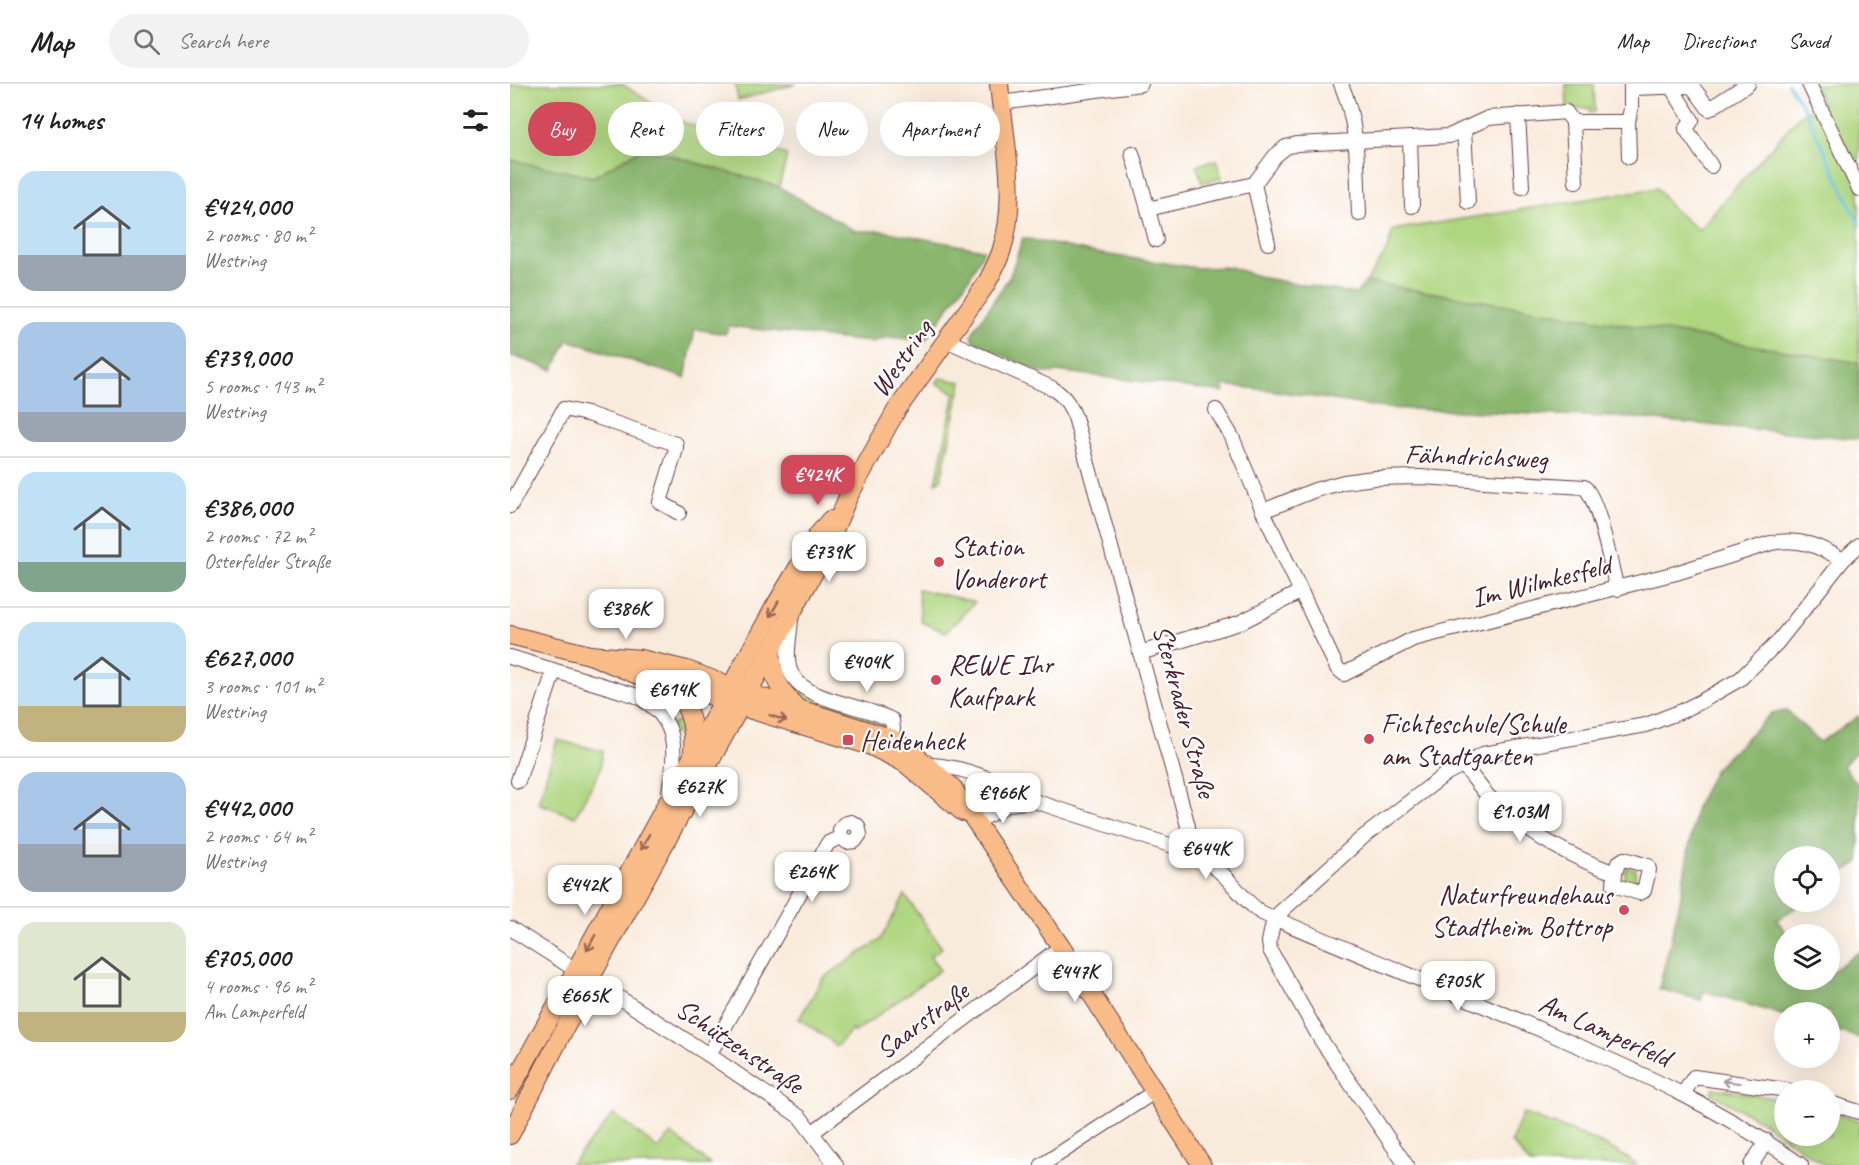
<!DOCTYPE html>
<meta charset="utf-8">
<style>
:root{--surface:#fff;--page:#f2f2f2;--text:#202124;--muted:#757577;--line:#e0e0e0;--accent:#d1495b}
body{margin:0;font-family:Caveat,sans-serif;background:var(--page);color:var(--text);height:100vh;display:flex;flex-direction:column;font-size:22px;white-space:nowrap}
*{box-sizing:border-box;margin:0}
p{font-size:20px;color:var(--muted)}
.icon{flex:none;width:33px;height:33px;fill:none;stroke:currentColor;stroke-width:2;stroke-linecap:round;stroke-linejoin:round}
.map{position:relative;flex:1;overflow:hidden}
.drawer{display:flex;flex-direction:column;background:var(--surface);width:510px}
.drawer>*{flex:none}
.guide{position:absolute;left:18px;top:18px;width:570px;height:54px;display:flex;gap:12px}
.buttons{position:absolute;left:1264px;top:762px;display:grid;gap:12px}
.buttons a{display:grid;place-items:center;width:66px;height:66px;border-radius:50%;background:var(--surface);box-shadow:0 6px 24px #0002;font-size:30px}
.price{position:absolute;translate:-50% -51px;padding:0 14px;border-radius:12px;background:#fff;color:#222;font-size:20px;line-height:39px;filter:drop-shadow(0 2px 3px #0008)}
.price::after{content:'';position:absolute;left:50%;top:36px;width:18px;height:14px;margin-left:-9px;background:inherit;clip-path:polygon(0 0,100% 0,50% 100%)}
.price.selected{background:var(--accent);color:#fff}
ul{padding:0;list-style:none}
li{display:flex;align-items:center;gap:18px;height:150px;padding:0 18px}
li+li{border-top:2px solid var(--line)}
li span{display:grid;place-items:center;flex:none;width:168px;height:120px;border-radius:18px;color:#555}
li>.icon{margin-inline-start:auto}
span .icon{width:72px;height:72px;fill:#fffc;stroke-width:1}
li b{font-size:26px}
h2{display:flex;justify-content:space-between;align-items:center;height:72px;padding:0 18px;font-size:26px}
.chip{padding:0 21px;border-radius:27px;background:var(--surface);box-shadow:0 6px 24px #0002;font-size:21px;line-height:54px}
.chip.selected{background:var(--accent);color:#fff}
header{display:flex;align-items:center;gap:36px;box-sizing:border-box;height:84px;padding:0 30px;background:var(--surface);border-bottom:2px solid var(--line)}
header strong{font-size:28px}
nav{display:flex;gap:33px;margin-inline-start:auto;font-size:21px}
.search{width:420px;height:54px;background:var(--page);display:flex;align-items:center;gap:15px;box-sizing:border-box;padding:0 21px;border-radius:33px;color:var(--muted);font-size:22px}
main{display:flex;flex:1;min-height:0}
.map>svg:first-child{display:block}
.green{fill:#aed57f;stroke:#7c7a55;stroke-width:1.5}
.forest{fill:#8ab66e;stroke:#6a6a4c;stroke-width:1.5}
.lines{fill:none;stroke-linecap:round;stroke-linejoin:round}
.stream{stroke:#64c0e2;stroke-width:3}
.minor-casing{stroke:#643e46;stroke-width:16}
.major-casing{stroke:#643e46;stroke-width:20}
.minor{stroke:#fff;stroke-width:14}
.major{stroke:#f9bc89;stroke-width:18}
.oneway{stroke:#965}
.oneway2{stroke:#ae9aa0}
.poi-dot{fill:#d1495b;stroke:#fff;stroke-width:2}
.labels{text-anchor:middle;dominant-baseline:central;stroke-width:4.5;stroke-linejoin:round;paint-order:stroke}
.street-label{font-size:28px;fill:#4a1f2b;stroke:#fff}
.poi-label{font-size:28px;fill:#4a1f2b;stroke:#fff;text-anchor:start}
</style>
<header>
<strong>Map</strong>
<div class="search"><svg class="icon" aria-label="search" viewBox="0 0 24 24"><circle cx="10" cy="10" r="6"/><path d="M15 15l6 6"/></svg>Search here</div>
<nav><a>Map</a><a>Directions</a><a>Saved</a></nav>
</header>
<main>
<section class="drawer">
<h2>14 homes<svg class="icon" aria-label="filters" viewBox="0 0 24 24"><path d="M4 7h16M4 17h16"/><circle cx="9" cy="7" r="2"/><circle cx="15" cy="17" r="2"/></svg></h2>
<ul>
<li><span style="background:linear-gradient(#bfe0f5 70%,#9aa5b1 0)"><svg class="icon" aria-label="home" viewBox="0 0 24 24"><path d="M3 11l9-7 9 7M6 9v11h12V9"/></svg></span><div><b>€424,000</b><p>2 rooms · 80 m²</p><p>Westring</p></div></li>
<li><span style="background:linear-gradient(#a9c7e8 75%,#9aa5b1 0)"><svg class="icon" aria-label="home" viewBox="0 0 24 24"><path d="M3 11l9-7 9 7M6 9v11h12V9"/></svg></span><div><b>€739,000</b><p>5 rooms · 143 m²</p><p>Westring</p></div></li>
<li><span style="background:linear-gradient(#bfe0f5 75%,#7fa58c 0)"><svg class="icon" aria-label="home" viewBox="0 0 24 24"><path d="M3 11l9-7 9 7M6 9v11h12V9"/></svg></span><div><b>€386,000</b><p>2 rooms · 72 m²</p><p>Osterfelder Straße</p></div></li>
<li><span style="background:linear-gradient(#bfe0f5 70%,#c2b280 0)"><svg class="icon" aria-label="home" viewBox="0 0 24 24"><path d="M3 11l9-7 9 7M6 9v11h12V9"/></svg></span><div><b>€627,000</b><p>3 rooms · 101 m²</p><p>Westring</p></div></li>
<li><span style="background:linear-gradient(#a9c7e8 60%,#9aa5b1 0)"><svg class="icon" aria-label="home" viewBox="0 0 24 24"><path d="M3 11l9-7 9 7M6 9v11h12V9"/></svg></span><div><b>€442,000</b><p>2 rooms · 64 m²</p><p>Westring</p></div></li>
<li><span style="background:linear-gradient(#dfe7d0 75%,#c2b280 0)"><svg class="icon" aria-label="home" viewBox="0 0 24 24"><path d="M3 11l9-7 9 7M6 9v11h12V9"/></svg></span><div><b>€705,000</b><p>4 rooms · 96 m²</p><p>Am Lamperfeld</p></div></li>
</ul>
</section>
<div class="map">
<svg width="1349" height="1081" viewBox="0 0 1349 1081">
<rect width="100%" height="100%" fill="#fff"/>
<filter id="ink" filterUnits="userSpaceOnUse"><feTurbulence type="fractalNoise" baseFrequency=".0167" numOctaves="2"/><feDisplacementMap in="SourceGraphic" scale="12" xChannelSelector="R" yChannelSelector="G"/><feConvolveMatrix kernelMatrix="1 2 1 2 8 2 1 2 1" color-interpolation-filters="sRGB"/></filter>
<filter id="wash" filterUnits="userSpaceOnUse"><feTurbulence type="fractalNoise" baseFrequency=".008" numOctaves="4" result="noise"/><feDisplacementMap in="SourceGraphic" scale="24" xChannelSelector="R" yChannelSelector="G"/><feGaussianBlur stdDeviation="1.35" result="paint"/><feColorMatrix in="noise" values="0 0 0 0 0 0 0 0 0 0 0 0 0 0 0 0 0 1.4 0 .05"/><feComposite in="paint" operator="in"/></filter>
<g filter="url(#wash)">
<rect width="100%" height="100%" fill="#f9ebdc"/>
<!-- green -->
<g class="green">
<polygon points="0,0 112,0 169,37 277,71 269,103 156,70 130,66 83,93 0,76"/>
<polygon points="225,0 286,0 228,16"/>
<polygon points="1056,0 1084,0 1085,28 1080,29 1080,24 1057,25"/>
<polygon points="1303,0 1349,0 1349,279 856,198 877,166 883,146 1147,104 1161,123 1188,146 1290,31 1312,20"/>
<polygon points="707,76 712,94 692,99 687,81"/>
<polygon points="430,294 452,298 431,396 426,399 445,309 426,299"/>
<polygon points="408,505 465,518 436,548 411,538"/>
<polygon points="133,596 143,599 172,623 155,632 117,603"/>
<polygon points="283,597 376,636 377,645 362,638 289,614 273,601"/>
<polygon points="177,633 179,659 170,678 170,654 165,649 161,641"/>
<polygon points="47,656 93,667 90,686 65,733 28,719"/>
<polygon points="1116,784 1126,785 1125,795 1129,797 1129,800 1114,798"/>
<polygon points="395,811 432,864 420,872 430,886 344,949 342,946 326,963 320,956 289,935 313,894 370,856"/>
<polygon points="1203,1004 1275,1016 1275,1052 1320,1052 1320,1029 1349,1037 1349,1078 1346,1081 1315,1081 1246,1034 1201,1010"/>
<path d="M 1013,1029 C 1051,1044 1095,1056 1127,1081 L 1021,1081 L 1001,1058 Z"/>
<polygon points="104,1030 148,1065 161,1050 201,1081 60,1081"/>
</g>
<!-- forest -->
<g class="forest">
<polygon points="130,66 156,70 269,103 345,147 373,147 474,166 460,193 415,257 379,253 362,258 332,255 219,242 215,250 185,245 175,294 58,256 43,286 0,271 0,76 83,93"/>
<polygon points="513,154 586,169 688,184 720,183 754,194 846,210 856,198 1349,279 1349,355 1124,334 875,324 759,306 713,301 714,308 555,288 532,289 465,259 461,251 500,192"/>
<polygon points="1277,627 1310,658 1349,632 1349,664 1333,682 1349,702 1349,778 1330,790 1322,778 1320,779 1320,772 1275,772 1275,818 1294,818 1267,836 1277,850 1275,850 1275,896 1320,896 1320,889 1349,868 1349,954 1320,945 1320,928 1275,928 1275,932 1194,907 1191,916 1149,905 1170,817 1186,723 1205,685 1262,629"/>
</g>
<g class="lines">
<!-- stream -->
<polyline class="stream" points="1278,0 1295,26 1349,139"/>
</g>
</g>
<g filter="url(#ink)">
<g class="lines">
<!-- minor casing -->
<g class="minor-casing">
<g id="minor">
<path d="M 831,0 C 849,41 847,86 849,130"/>
<polyline points="1299,0 1349,105"/>
<polyline points="1161,3 1182,36 1176,45 1201,82"/>
<polyline points="1122,4 1182,2 1199,25 1238,0"/>
<polyline points="491,19 631,0"/>
<polyline points="1008,31 1012,103"/>
<polyline points="1063,38 1066,98"/>
<polyline points="1118,38 1119,73"/>
<polyline points="954,45 958,118"/>
<polyline points="900,54 902,122"/>
<polyline points="622,69 638,125 744,100 765,72 776,63 787,60 939,52 978,34 1056,28 1063,38 1118,38 1121,25 1121,0"/>
<polyline points="744,100 758,159"/>
<polyline points="638,125 646,156"/>
<path d="M 436,256 L 542,304 C 554,312 559,319 565,333 L 678,742 L 672,765"/>
<path d="M 706,326 L 722,353 L 753,427 L 827,584 L 834,590 L 903,555 L 1166,489 L 1261,459 C 1289,453 1309,462 1333,476"/>
<polyline points="0,422 54,325 81,331 166,360 166,365 150,418 169,429"/>
<path d="M 753,427 L 805,406 L 834,398 L 864,394 L 911,393 L 1074,403 C 1089,415 1101,484 1107,505"/>
<path d="M 281,532 C 281,549 275,567 279,583 C 287,618 354,620 382,636 L 383,644 L 381,654"/>
<polyline points="630,569 729,539 790,508"/>
<path d="M 0,573 L 124,611 C 169,632 167,666 159,708"/>
<path d="M 952,680 C 961,690 969,702 978,712 C 1014,748 1058,772 1105,789"/>
<path d="M 416,681 C 447,680 499,700 524,717 L 672,765 C 685,771 697,777 708,786 C 724,799 734,818 752,829 C 850,872 951,911 1050,954 C 1137,991 1213,1027 1291,1081"/>
<polyline points="8,697 44,587"/>
<polyline points="466,738 499,720 524,717"/>
<polygon points="1114,775 1138,782 1139,786 1134,807 1129,809 1104,801 1105,789 1108,779"/>
<polyline points="764,834 852,754 937,689 973,670 1136,641 1172,627 1192,617 1230,595 1267,559 1333,476 1349,461"/>
<polyline points="764,834 759,858 760,866 811,956 896,1081"/>
<polyline points="0,844 199,971 290,1033 326,1081"/>
<polyline points="199,971 318,759 331,753 337,758 345,757 350,750 348,742 341,738 334,740 330,746 331,753"/>
<polyline points="1173,1010 1184,993 1277,1006"/>
<polyline points="1320,1019 1349,1028"/>
<polyline points="303,1048 551,863"/>
<polyline points="532,1081 644,1008"/>
<polyline points="1241,1081 1257,1057"/>
</g>
</g>
<!-- major casing -->
<g class="major-casing">
<g id="major">
<polyline points="0,551 80,571 130,592 179,604 245,627 361,662 395,679 453,728"/>
<path d="M 261,567 C 262,594 269,606 288,625"/>
<polyline points="80,571 131,575 177,586 238,609 381,654 405,671 442,703 551,863 692,1081"/>
<path d="M 156,598 C 179,621 185,636 183,669"/>
<polyline points="0,1006 264,524 307,452 320,436"/>
<path d="M 0,1051 L 80,895 L 313,472 L 338,413 L 386,327 L 475,202 C 481,191 487,180 491,168 C 509,115 494,54 489,0"/>
</g>
</g>
<!-- minor -->
<use href="#minor" class="minor"/>
<!-- major -->
<use href="#major" class="major"/>
</g>
<!-- one-way arrows -->
<defs><path id="oneway-shaft" d="M-6 0H5M1.5-3L5.5 0L1.5 3" fill="none" stroke-width="1.6" stroke-linecap="round" stroke-linejoin="round" transform="scale(1.5)"/></defs>
<g class="oneway">
<use href="#oneway-shaft" transform="translate(264 525) rotate(120)"/>
<use href="#oneway-shaft" transform="translate(268 634) rotate(18)"/>
<use href="#oneway-shaft" transform="translate(135 758) rotate(118)"/>
<use href="#oneway-shaft" transform="translate(81 859) rotate(118)"/>
</g>
<use class="oneway2" href="#oneway-shaft" transform="translate(1221 998) rotate(-173)"/>
</g>
<!-- markers -->
<g class="poi-dot">
<circle cx="429" cy="478" r="6"/>
<circle cx="426" cy="596" r="6"/>
<circle cx="859" cy="655" r="6"/>
<rect x="332" y="650" width="12" height="12" rx="3"/>
<circle cx="1114" cy="826" r="6"/>
</g>
<g class="labels">
<!-- street labels -->
<g class="street-label">
<text transform="translate(391 274) rotate(-55)">Westring</text>
<text transform="translate(966 372) rotate(2)">Fähndrichsweg</text>
<text transform="translate(1031 497) rotate(-14)">Im Wilmkesfeld</text>
<text transform="translate(675 627) rotate(75)">Sterkrader Straße</text>
<text transform="translate(412 936) rotate(-37)">Saarstraße</text>
<text transform="translate(1095 946) rotate(24)">Am Lamperfeld</text>
<text transform="translate(230 962) rotate(34)">Schützenstraße</text>
</g>
<!-- poi labels -->
<g class="poi-label">
<text x="441" y="462">Station<tspan x="441" dy="32">Vonderort</tspan></text>
<text x="438" y="580">REWE Ihr<tspan x="438" dy="32">Kaufpark</tspan></text>
<text x="871" y="639">Fichteschule/Schule<tspan x="871" dy="32">am Stadtgarten</tspan></text>
<text x="350" y="656">Heidenheck</text>
<text x="1102" y="810" text-anchor="end">Naturfreundehaus<tspan x="1102" dy="32">Stadtheim Bottrop</tspan></text>
</g>
</g>
</svg>
<div class="buttons">
<a><svg class="icon" aria-label="locate" viewBox="0 0 24 24"><circle cx="12" cy="12" r="6"/><path d="M12 2v4M12 18v4M2 12h4M18 12h4"/></svg></a>
<a><svg class="icon" aria-label="layers" viewBox="0 0 24 24"><path d="M12 4l9 5-9 5-9-5zM3 14l9 5 9-5"/></svg></a>
<a>+</a>
<a>−</a>
</div>
<b class="price selected" style="left:308px;top:422px">€424K</b>
<b class="price" style="left:319px;top:499px">€739K</b>
<b class="price" style="left:116px;top:556px">€386K</b>
<b class="price" style="left:357px;top:609px">€404K</b>
<b class="price" style="left:163px;top:637px">€614K</b>
<b class="price" style="left:190px;top:734px">€627K</b>
<b class="price" style="left:493px;top:740px">€966K</b>
<b class="price" style="left:1010px;top:759px">€1.03M</b>
<b class="price" style="left:696px;top:796px">€644K</b>
<b class="price" style="left:302px;top:819px">€264K</b>
<b class="price" style="left:75px;top:832px">€442K</b>
<b class="price" style="left:565px;top:919px">€447K</b>
<b class="price" style="left:948px;top:928px">€705K</b>
<b class="price" style="left:75px;top:943px">€665K</b>
<div class="guide">
<a class="chip selected">Buy</a>
<a class="chip">Rent</a>
<a class="chip">Filters</a>
<a class="chip">New</a>
<a class="chip">Apartment</a>
</div>
</div>
</main>
